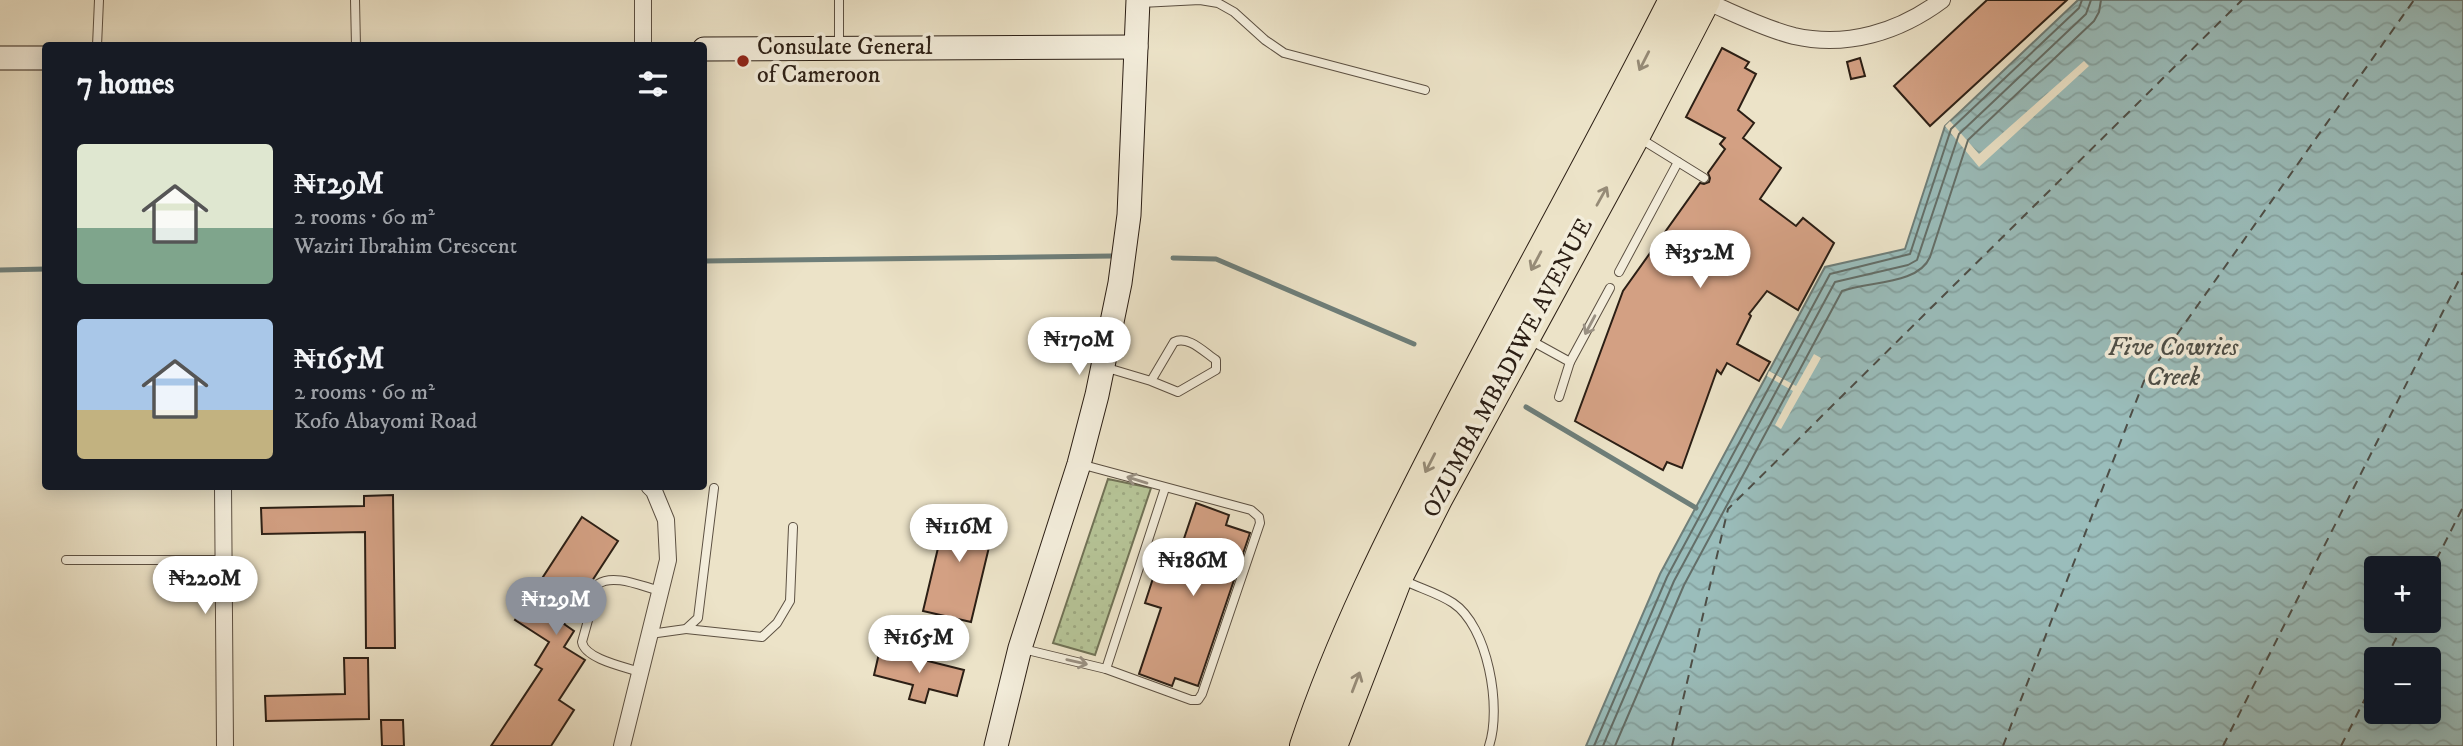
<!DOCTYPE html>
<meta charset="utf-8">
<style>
:root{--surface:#171b24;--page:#20242c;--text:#f1f3f6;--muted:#9ea1a6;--accent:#8c9099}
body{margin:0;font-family:"IM FELL DW Pica",serif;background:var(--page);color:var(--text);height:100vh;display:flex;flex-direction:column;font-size:26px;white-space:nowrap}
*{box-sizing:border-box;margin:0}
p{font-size:23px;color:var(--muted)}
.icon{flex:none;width:38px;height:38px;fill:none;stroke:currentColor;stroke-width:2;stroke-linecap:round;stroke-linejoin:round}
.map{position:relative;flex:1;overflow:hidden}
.drawer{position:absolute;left:42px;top:42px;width:665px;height:448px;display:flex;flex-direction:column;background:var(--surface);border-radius:7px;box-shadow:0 4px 18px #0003}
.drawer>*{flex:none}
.tools{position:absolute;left:2364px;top:556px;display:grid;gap:14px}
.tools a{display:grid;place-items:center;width:77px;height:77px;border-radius:7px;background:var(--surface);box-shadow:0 4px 18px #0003;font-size:35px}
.price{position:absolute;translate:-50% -60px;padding:0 16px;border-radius:24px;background:#fff;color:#222;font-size:23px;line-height:46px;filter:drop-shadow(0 2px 4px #0008)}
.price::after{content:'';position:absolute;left:50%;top:42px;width:21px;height:16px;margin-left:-10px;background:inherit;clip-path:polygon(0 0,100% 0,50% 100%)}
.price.current{background:var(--accent);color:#fff}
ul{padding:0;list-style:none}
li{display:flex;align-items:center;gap:21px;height:175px;padding:0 35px}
li span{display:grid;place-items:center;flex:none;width:196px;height:140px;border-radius:7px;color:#555}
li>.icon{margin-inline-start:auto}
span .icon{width:84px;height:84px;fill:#fffc;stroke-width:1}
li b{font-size:30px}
h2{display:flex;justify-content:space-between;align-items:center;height:84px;padding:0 35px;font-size:30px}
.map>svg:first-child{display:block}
.grass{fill:url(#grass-dots);stroke:#717256;stroke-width:2}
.water{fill:url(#water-waves);stroke:#6e7e79;stroke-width:2;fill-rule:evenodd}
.pier{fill:#ece3c8}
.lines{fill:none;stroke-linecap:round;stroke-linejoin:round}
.shore{stroke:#636e68;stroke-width:2}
.stream{stroke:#6e7e79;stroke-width:5}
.ferry{stroke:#4d4e47;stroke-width:2;stroke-dasharray:9 7;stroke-linecap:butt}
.building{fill:#d3a083;stroke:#2c1f15;stroke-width:2}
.lane-casing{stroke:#5c5042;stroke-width:10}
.street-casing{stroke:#5c5042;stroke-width:18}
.secondary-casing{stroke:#2c1f15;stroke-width:25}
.highway-casing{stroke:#2c1f15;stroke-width:32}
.lane{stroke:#f3eddb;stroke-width:8}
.street{stroke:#f3eddb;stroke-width:16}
.secondary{stroke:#f3eddb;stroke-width:23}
.highway{stroke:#ece3c8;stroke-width:30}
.oneway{stroke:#968b77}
.oneway2{stroke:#999082}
.poi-dot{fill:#8f2418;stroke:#f3eddb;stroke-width:2.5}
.labels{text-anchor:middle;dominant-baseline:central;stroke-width:7;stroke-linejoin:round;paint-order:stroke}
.poi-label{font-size:24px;fill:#2c1f15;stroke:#f3eddb;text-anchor:start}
.street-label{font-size:24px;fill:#2c1f15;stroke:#f3eddb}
.water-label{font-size:26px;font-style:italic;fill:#4d4e47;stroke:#f3eddb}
</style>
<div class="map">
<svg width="2463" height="746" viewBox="0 0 2463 746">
<defs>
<pattern id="grass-dots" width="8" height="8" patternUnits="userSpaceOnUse" patternTransform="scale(1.75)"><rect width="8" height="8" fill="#b6c497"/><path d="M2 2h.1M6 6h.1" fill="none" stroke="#9da881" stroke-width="1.8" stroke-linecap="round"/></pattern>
<pattern id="water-waves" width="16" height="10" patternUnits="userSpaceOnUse" patternTransform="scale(1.75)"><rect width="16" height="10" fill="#9abdbb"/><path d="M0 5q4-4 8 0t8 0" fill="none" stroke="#85a2a0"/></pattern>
</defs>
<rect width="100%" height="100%" fill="#ece3c8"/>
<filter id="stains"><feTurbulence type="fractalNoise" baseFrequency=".00286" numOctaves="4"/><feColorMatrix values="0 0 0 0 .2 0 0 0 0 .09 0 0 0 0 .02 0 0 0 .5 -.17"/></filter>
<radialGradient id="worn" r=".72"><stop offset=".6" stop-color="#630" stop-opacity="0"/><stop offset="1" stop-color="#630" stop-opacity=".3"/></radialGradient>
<!-- grass -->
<polygon class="grass" points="1108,479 1151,488 1095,655 1053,643"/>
<!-- water -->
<path class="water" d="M 2078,0 L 2463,0 L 2463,746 L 1586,746 L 1660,574 L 1825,267 L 1905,249 L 1945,126 ZM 2376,569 L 2429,569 L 2429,621 L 2376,621 ZM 2376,660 L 2429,660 L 2429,712 L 2376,712 Z"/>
<!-- pier -->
<g class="pier">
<polygon points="2084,61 2089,66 1979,167 1945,126 1950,121 1979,154"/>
<polygon points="1814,354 1821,358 1781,429 1775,425 1793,391 1767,376 1769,371 1796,386"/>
</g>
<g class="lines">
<!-- shore -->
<g class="shore">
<polyline points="1594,746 1667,577 1830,274 1910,254 1951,129 2079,8 2082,0"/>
<polyline points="1603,746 1674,581 1835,282 1908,265 1917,260 1959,134 2086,14 2091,0"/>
<path d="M 1615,746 L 1684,585 L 1842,291 C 1868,281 1918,285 1930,257 L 1968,140 L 2094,21 L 2099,12 L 2101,0"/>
</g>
<!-- stream -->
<g class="stream">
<polyline points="1173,258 1216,259 1414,344"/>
<polyline points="704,261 1112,256"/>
<polyline points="0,270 46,269"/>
<polyline points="1526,407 1696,508"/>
</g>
<!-- ferry -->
<g class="ferry">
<polyline points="2429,574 2463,507"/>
<polyline points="2385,660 2405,621"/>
<polyline points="1672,746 1728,509 2242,0"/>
<polyline points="2003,746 2144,381 2414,0"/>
<polyline points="2223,746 2463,272"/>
<polyline points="2341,746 2376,677"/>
</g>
</g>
<!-- building -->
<g class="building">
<polygon points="1987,0 2067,0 1930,126 1894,86"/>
<polygon points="1722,48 1749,62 1745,68 1756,74 1738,110 1754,123 1743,138 1781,168 1760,199 1796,226 1803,218 1834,243 1798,310 1767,291 1749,314 1751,316 1737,344 1770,362 1759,381 1727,363 1721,374 1717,370 1682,468 1667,462 1663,470 1575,421 1623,291 1700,183 1704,184 1709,182 1710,178 1708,173 1725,149 1720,144 1725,138 1686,117"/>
<polygon points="1860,58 1865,76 1851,79 1847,62"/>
<polygon points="393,495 395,648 366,648 365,532 262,534 261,508 364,506 364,496"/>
<polygon points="1196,503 1229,515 1226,525 1250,533 1198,686 1175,678 1172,686 1139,674 1161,608 1145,603 1156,569 1172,574"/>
<polygon points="948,506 996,518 971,622 923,611"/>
<polygon points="582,517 618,541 564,624 574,631 564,647 585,660 559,700 574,710 551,746 491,746 542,669 535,665 549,642 515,620"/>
<polygon points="880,649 964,670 957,696 929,689 925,703 909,699 913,685 874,675"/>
<polygon points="344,658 368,658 369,719 266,721 265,696 345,694"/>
<polygon points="381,720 403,720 404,746 382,746"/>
</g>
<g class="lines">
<!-- lane casing -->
<g class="lane-casing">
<g id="lane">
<polyline points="355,0 356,46"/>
<polyline points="1141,3 1200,0 1218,3 1234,12 1265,40 1284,53 1425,90"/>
<polyline points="97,46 99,0"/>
<polyline points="839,46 839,0"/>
<polyline points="1641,139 1704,178"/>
<polyline points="1619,272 1678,162"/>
<polyline points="1530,340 1570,362"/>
<path d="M 1104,367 L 1151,381 L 1178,392 L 1216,370 L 1216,360 C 1204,352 1188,335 1174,342 L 1151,381"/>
<polyline points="1559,397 1570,362 1610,288"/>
<polyline points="66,560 223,560"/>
<path d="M 1403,580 C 1419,588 1438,593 1453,603 C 1488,626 1502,708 1489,746"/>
<polyline points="686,629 762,637 777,623 790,601 793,527"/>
<polyline points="650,634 686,629 698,618 714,488"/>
<polyline points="1023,649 1106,669 1191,700 1198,700 1202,694 1260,523 1259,517 1251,510 1080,464"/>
<polyline points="1106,669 1165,488"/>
<path d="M 640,672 C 625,667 585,659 582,642 L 598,584 C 614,573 643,587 661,591"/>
</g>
</g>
<!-- street casing -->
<g class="street-casing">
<g id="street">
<polyline points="643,0 643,46"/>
<path d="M 1703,0 C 1732,12 1762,28 1794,36 C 1847,48 1899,32 1942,0"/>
<polyline points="223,486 225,746"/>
<polyline points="622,746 668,560 666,520 654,491 649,486"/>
</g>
</g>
<!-- secondary casing -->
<g class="secondary-casing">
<g id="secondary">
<polyline points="704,49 1136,47"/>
<polyline points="0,58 46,58"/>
<polyline points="996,746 1020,648 1079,464 1097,395 1120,283 1129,215 1138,0"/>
</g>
</g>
<!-- highway casing -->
<g class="highway-casing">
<g id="highway">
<path d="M 1305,746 C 1341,638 1392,537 1444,436 C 1519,290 1600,147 1674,0"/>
<polyline points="1332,746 1397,578 1438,497 1635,135 1705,0"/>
</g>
</g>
<!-- lane -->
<use href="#lane" class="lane"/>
<!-- street -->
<use href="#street" class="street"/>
<!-- secondary -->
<use href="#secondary" class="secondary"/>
<!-- highway -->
<use href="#highway" class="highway"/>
</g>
<!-- one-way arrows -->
<defs><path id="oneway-shaft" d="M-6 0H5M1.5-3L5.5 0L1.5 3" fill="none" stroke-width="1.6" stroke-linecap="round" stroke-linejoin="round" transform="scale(1.75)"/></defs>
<g class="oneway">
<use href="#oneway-shaft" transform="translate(1644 61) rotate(117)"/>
<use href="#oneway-shaft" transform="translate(1602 196) rotate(-61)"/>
<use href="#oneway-shaft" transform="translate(1536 261) rotate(118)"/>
<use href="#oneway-shaft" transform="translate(1430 463) rotate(117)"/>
<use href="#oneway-shaft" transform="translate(1356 682) rotate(-69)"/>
</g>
<g class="oneway2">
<use href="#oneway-shaft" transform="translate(1590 325) rotate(118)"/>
<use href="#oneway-shaft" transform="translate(1137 480) rotate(-163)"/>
<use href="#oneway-shaft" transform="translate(1077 662) rotate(13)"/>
</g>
<!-- markers -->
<circle class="poi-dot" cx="743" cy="61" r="7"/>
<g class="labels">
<!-- poi labels -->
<g class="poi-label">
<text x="757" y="47">Consulate General<tspan x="757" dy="28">of Cameroon</tspan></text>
</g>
<!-- street labels -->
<g class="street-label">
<text transform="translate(1508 368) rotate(-62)">OZUMBA MBADIWE AVENUE</text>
</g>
<!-- water labels -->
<g class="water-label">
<text x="2173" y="347">Five Cowries<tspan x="2173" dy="30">Creek</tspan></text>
</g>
</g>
<rect width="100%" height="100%" filter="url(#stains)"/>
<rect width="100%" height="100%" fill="url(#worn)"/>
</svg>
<div class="tools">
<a>+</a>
<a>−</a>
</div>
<b class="price" style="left:1700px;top:290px">₦352M</b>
<b class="price" style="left:1079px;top:377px">₦170M</b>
<b class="price" style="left:959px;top:564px">₦116M</b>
<b class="price" style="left:1193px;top:598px">₦186M</b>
<b class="price" style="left:205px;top:616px">₦220M</b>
<b class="price current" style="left:556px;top:637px">₦129M</b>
<b class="price" style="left:919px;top:675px">₦165M</b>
<section class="drawer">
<h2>7 homes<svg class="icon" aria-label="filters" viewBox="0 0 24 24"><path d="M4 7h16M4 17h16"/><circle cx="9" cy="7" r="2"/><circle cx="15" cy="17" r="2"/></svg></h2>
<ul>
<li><span style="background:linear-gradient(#dfe7d0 60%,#7fa58c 0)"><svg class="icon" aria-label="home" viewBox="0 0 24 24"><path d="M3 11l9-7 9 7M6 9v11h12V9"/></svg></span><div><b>₦129M</b><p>2 rooms · 60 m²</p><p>Waziri Ibrahim Crescent</p></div></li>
<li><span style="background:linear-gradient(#a9c7e8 65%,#c2b280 0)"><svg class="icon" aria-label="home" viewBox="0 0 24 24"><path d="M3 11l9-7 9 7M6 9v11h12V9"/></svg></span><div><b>₦165M</b><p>2 rooms · 60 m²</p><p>Kofo Abayomi Road</p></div></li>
</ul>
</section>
</div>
